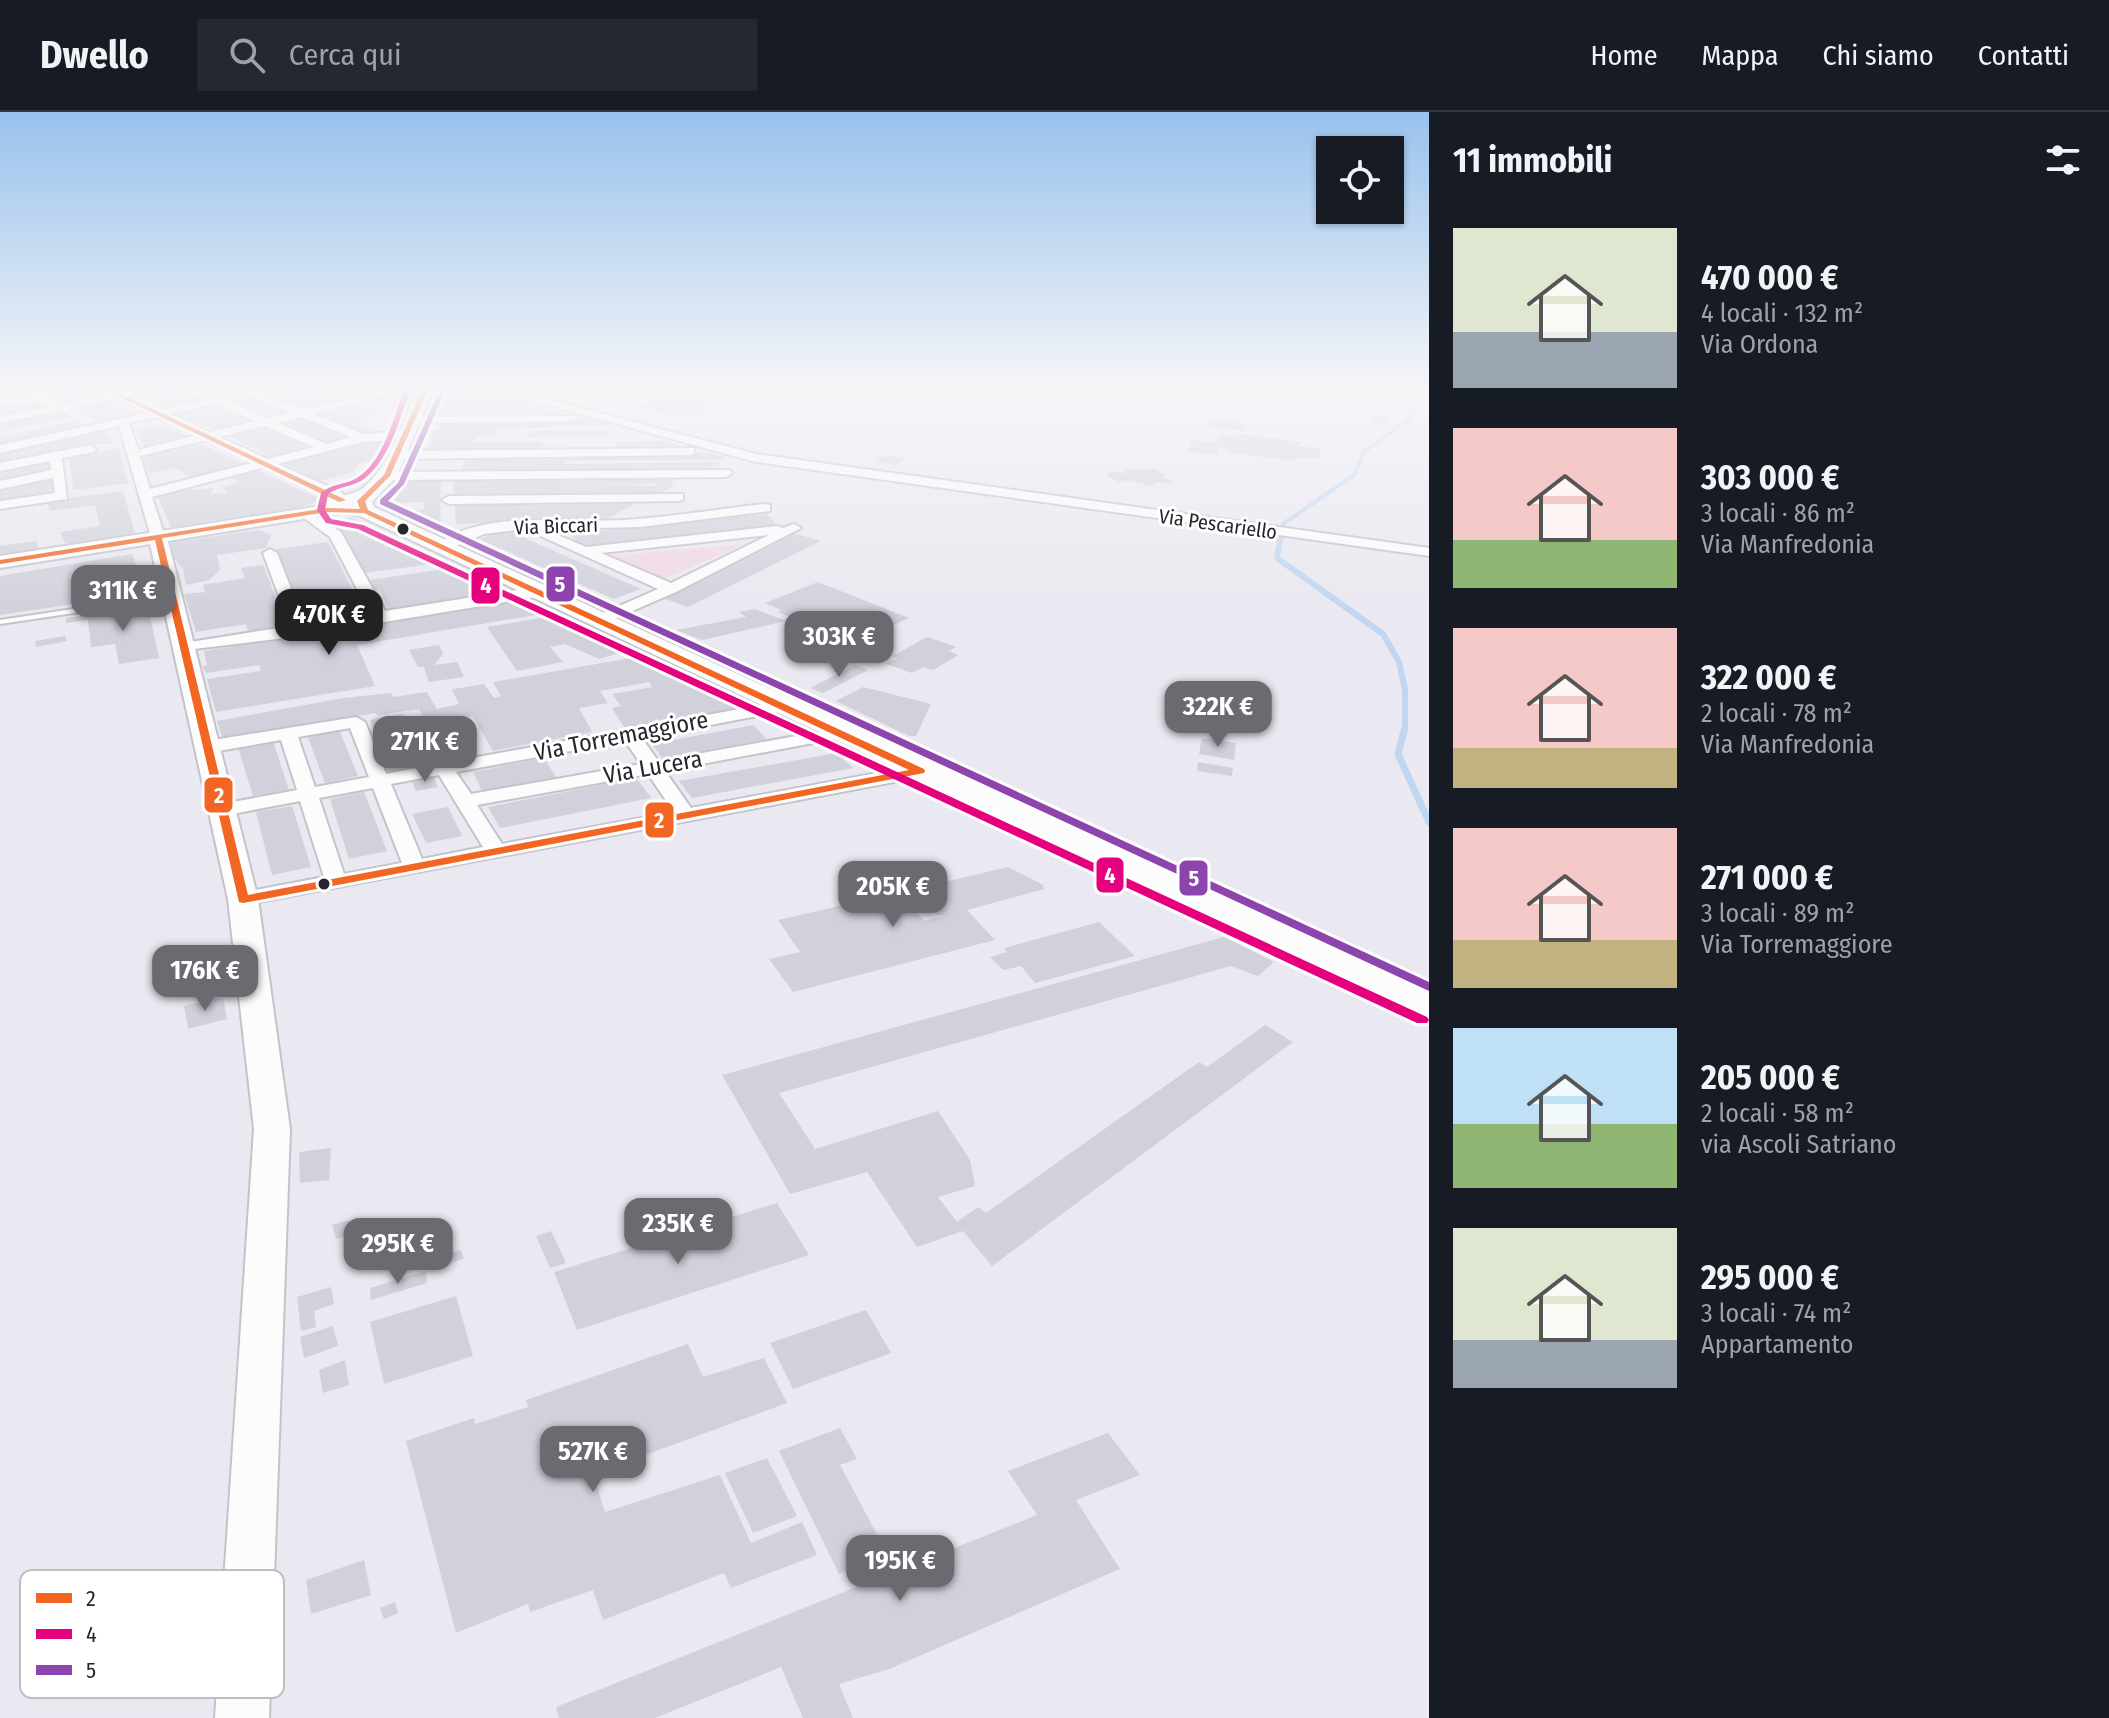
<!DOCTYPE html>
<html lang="it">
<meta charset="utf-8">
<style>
:root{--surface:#171b24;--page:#242831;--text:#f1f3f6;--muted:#9ea1a6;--line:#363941;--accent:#6c6a71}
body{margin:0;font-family:"Fira Sans Condensed",sans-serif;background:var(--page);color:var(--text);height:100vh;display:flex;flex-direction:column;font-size:30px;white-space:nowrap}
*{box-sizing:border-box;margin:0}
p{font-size:26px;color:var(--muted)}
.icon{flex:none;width:44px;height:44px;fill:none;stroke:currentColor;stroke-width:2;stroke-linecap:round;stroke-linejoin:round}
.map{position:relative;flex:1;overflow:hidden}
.details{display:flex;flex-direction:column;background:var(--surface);width:680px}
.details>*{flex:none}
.tools{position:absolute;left:1316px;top:24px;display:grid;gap:16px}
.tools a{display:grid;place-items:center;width:88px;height:88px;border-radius:0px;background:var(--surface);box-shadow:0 2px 6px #0004;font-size:40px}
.price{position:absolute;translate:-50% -68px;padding:0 18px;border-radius:16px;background:var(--accent);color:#fff;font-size:26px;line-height:52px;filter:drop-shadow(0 2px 4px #0008)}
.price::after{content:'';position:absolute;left:50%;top:48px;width:24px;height:18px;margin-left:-12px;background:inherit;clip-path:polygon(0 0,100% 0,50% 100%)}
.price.on{background:#222;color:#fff}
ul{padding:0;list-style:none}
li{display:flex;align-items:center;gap:24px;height:200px;padding:0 24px}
li span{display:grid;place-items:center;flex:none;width:224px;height:160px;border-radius:0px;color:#555}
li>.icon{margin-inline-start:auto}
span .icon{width:96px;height:96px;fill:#fffc;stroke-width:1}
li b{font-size:34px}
h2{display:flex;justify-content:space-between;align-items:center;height:96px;padding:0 24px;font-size:34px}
header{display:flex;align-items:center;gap:48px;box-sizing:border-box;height:112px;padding:0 40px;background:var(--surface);border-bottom:2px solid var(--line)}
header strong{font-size:38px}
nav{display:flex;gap:44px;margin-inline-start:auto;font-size:28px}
.search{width:560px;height:72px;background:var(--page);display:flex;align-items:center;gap:20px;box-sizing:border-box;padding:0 28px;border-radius:0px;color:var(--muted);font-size:30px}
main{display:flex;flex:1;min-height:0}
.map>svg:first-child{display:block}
.green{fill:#f1d7e7}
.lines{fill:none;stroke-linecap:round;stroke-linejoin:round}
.stream-far2{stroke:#c0d6f1;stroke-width:4}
.stream-far1{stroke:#c0d6f1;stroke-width:6}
.stream{stroke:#c0d6f1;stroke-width:7}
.building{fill:#d0d1db;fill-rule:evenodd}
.lane-casing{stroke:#c5c3ca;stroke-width:4}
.street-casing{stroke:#c5c3ca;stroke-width:4}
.secondary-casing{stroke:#c5c3ca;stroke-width:4}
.primary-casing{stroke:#c5c3ca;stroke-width:4}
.lane{fill:#fcfcfd;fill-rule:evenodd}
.street{fill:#fcfcfd;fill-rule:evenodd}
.secondary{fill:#fcfcfd;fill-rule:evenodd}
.primary{fill:#fcfcfd;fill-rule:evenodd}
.bus-1-casing{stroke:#fff;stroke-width:6}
.bus-2-casing{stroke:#fff;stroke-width:6}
.bus-3-casing{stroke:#fff;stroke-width:6}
.bus-1{fill:#f26522;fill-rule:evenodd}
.bus-2{fill:#e5007d;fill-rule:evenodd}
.bus-3{fill:#8e44ad;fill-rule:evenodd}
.bus-dot{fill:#28262c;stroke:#fff;stroke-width:3}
.labels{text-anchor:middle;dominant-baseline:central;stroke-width:6;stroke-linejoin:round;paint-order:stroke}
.far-street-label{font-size:20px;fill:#28262c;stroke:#fff}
.street-label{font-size:24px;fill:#28262c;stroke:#fff}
.key{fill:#fff;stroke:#bebec0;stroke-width:2}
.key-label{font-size:22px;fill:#28262c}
.line-badge{stroke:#fff;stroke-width:3}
.badge-label{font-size:22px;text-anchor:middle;font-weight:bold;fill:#fff}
</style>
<header>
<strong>Dwello</strong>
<div class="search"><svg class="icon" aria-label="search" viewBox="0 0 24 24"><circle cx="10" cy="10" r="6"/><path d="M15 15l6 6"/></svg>Cerca qui</div>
<nav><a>Home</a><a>Mappa</a><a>Chi siamo</a><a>Contatti</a></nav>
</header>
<main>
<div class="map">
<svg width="1429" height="1606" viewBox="0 0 1429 1606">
<rect width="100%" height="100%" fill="#eae8f0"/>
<!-- green -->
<polygon class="green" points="745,432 664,467 603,444"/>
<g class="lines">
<!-- stream-far2 -->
<polyline class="stream-far2" points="1281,425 1283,412 1354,363 1364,340 1406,309 1429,279"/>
<!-- stream-far1 -->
<polyline class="stream-far1" points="1281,423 1277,446 1383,522 1399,550 1405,578 1405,617"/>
<!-- stream -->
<polyline class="stream" points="1405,615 1398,642 1429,710"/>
</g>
<!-- building -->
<g class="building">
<polygon points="35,276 83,276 99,284 64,291"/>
<polygon points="162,276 176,276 205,288 167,296 137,283"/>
<polygon points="193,276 233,276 242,280 216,286"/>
<polygon points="283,276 317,276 347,287 304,298 261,281"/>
<polygon points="340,276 390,276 391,277 361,284"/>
<polygon points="449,276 473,276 573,304 437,306"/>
<polygon points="18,277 31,284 0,288 0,279"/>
<polygon points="411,277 403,298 375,286"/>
<polygon points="660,283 716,291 692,305 635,296"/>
<polygon points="251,284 293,301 266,307 224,290"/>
<polygon points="38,288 51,294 0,304 0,292"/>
<polygon points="107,288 138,303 101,311 72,295"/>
<polygon points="361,290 368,293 363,294 383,301 354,309 375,317 362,321 310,301"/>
<polygon points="214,291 255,309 215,319 172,301"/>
<polygon points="59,298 72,305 0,320 0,311"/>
<polygon points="1378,303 1394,304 1382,314 1371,310"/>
<polygon points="300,304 355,326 326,333 273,310"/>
<polygon points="592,307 612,313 497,317 495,323 480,324 470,330 544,330 541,338 429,339 432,318 438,318 440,309"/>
<polygon points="78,308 88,314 0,334 0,325"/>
<polygon points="1211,308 1247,312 1243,319 1207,315"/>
<polygon points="160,313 173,318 190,325 144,335 137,317"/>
<polygon points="264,313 317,334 273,345 223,322"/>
<polygon points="98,318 111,327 112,332 88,332 0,353 0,340"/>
<polygon points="530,319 608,319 607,325 527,325"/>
<polygon points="1240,322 1301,330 1299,334 1321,337 1318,347 1298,345 1295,349 1232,341 1229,340 1230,337 1219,336 1216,343 1188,339 1193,328 1216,331 1220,323 1238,325"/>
<polygon points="379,325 389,327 379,344 360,351 352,360 320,369 280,350"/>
<polygon points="194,329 245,352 194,366 175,356 149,362 142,341"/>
<polygon points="666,329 692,337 617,337 617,330"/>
<polygon points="119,336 128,371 74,378 68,344"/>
<polygon points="710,341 724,344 724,348 565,349 564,352 720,350 705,358 461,360 467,344"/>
<polygon points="883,343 904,346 897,353 876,350"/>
<polygon points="49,347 50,360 0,371 0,358"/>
<polygon points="1155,357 1164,362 1163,366 1173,368 1170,372 1156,370 1151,374 1128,368 1119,370 1107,364 1110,359 1124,361 1126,358"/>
<polygon points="256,358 321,387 310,393 283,399 171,415 156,381 214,376 211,382 228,381 222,375 240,370 229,364"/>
<polygon points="52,364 56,381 0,389 0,376"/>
<path d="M 671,364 L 672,372 L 677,372 L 659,381 L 455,384 L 452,365 ZM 588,371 L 639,372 L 657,371 L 656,374 Z"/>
<polygon points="410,366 441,366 440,421 399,403 424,397 424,390 393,391"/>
<polygon points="123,379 135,421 65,432 60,420 100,414 95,393 50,399 47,389"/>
<polygon points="643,387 607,407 456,412 454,389"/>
<polygon points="767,402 777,413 579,434 571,422"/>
<polygon points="351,405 448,450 363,461 344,424 325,412"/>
<polygon points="259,418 271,423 266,436 217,443 220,458 209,468 186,473 183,457 168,439 173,430"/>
<polygon points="506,418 641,477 614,487 479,427"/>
<polygon points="793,421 821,429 688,495 660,485"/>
<polygon points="36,429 39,436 0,442 0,434"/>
<polygon points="328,430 365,502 304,511 276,437"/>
<polygon points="132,442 148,481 0,503 0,464"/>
<polygon points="263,453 286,512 248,519 246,512 196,520 184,482 205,480 203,473 245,466 241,456"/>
<polygon points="457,455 503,479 389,497 380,478 373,479 370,474 373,473 370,468"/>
<polygon points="818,470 909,506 852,532 778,500 781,498 765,491"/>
<polygon points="522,487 548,501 357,533 375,574 216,600 207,567 261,559 259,553 206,561 202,555 207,553 204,539"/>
<polygon points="148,495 159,546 119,552 115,532 91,535 88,508 66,511 66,506"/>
<polygon points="755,497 786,509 702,528 676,518 746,505 739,500"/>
<polygon points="553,504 570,513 626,539 599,547 565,532 550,535 563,550 517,559 487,515"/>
<polygon points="65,524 67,529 36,535 35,529"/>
<polygon points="927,525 956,535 949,539 958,543 933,558 923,555 912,561 886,552 897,546 893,544"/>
<polygon points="439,533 443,542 434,553 457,550 464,565 429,570 424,555 418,555 409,538"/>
<polygon points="648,543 689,562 681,565 750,596 659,612 624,615 612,596 621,594 612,582 652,575 649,570 600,579 608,591 579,596 592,620 493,639 473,604 451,608 469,643 446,648 419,597 377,603 376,601 223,627 217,609 344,586 392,581 393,585 427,580 437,597 459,592 452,578 454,577 484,572 494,586 501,584 493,570"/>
<polygon points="855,553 868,558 823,581 810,576"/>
<polygon points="863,575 931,592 916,624 909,624 836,589"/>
<polygon points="403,602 415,627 382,633 370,608"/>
<polygon points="754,613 766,627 663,647 652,632"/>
<polygon points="338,615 358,664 325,671 306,620"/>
<polygon points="272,626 289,678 253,684 237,632"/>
<polygon points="1202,626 1236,631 1234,648 1199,642"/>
<polygon points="419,635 428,652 387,660 378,643"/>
<polygon points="837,641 853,656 692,686 679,669"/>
<polygon points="544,646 556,665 482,679 473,660"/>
<polygon points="1198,650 1233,656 1232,664 1197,659"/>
<polygon points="434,666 438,675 416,679 412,670"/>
<polygon points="636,666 651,686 500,716 488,695"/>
<polygon points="364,680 387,739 349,747 330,687"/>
<polygon points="292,694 311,755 272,763 256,700"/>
<polygon points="448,695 462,724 426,731 412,702"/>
<polygon points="1008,755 1043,773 1044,777 967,798 995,828 793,880 769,847 800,840 778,808 901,780 924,809 942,804 936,803 915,777"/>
<polygon points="1099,810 1135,844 1035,871 1021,854 1003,858 990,845 1007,840 1004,836"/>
<polygon points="1224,825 1274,850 1258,864 1231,854 779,981 815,1037 938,999 970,1048 975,1074 938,1085 957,1110 978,1095 986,1101 1199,950 1207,955 1265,913 1293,930 992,1154 963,1119 917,1135 867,1060 790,1082 722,963"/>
<polygon points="223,885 227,907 188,917 184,894"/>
<polygon points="331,1036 329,1068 300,1071 299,1040"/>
<polygon points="777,1091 809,1143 577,1218 554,1160"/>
<polygon points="349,1108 354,1122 336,1127 332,1113"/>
<polygon points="551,1119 566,1151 550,1156 536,1124"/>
<polygon points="461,1138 464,1147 441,1153 438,1144"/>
<polygon points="426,1159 427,1171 371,1188 370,1176"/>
<polygon points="331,1175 334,1192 314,1199 316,1215 301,1219 297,1185"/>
<polygon points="456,1184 473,1244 384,1272 370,1210"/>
<polygon points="866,1198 891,1241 793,1277 770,1231"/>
<polygon points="333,1214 338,1234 304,1246 300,1225"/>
<polygon points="688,1232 703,1265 764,1246 787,1291 593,1362 605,1400 720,1363 751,1431 802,1410 817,1443 731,1476 724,1461 603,1508 593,1478 530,1500 528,1492 456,1521 406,1329 474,1306 475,1312 528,1295 526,1288"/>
<polygon points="345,1248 349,1273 323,1281 319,1258"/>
<polygon points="840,1316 857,1347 840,1353 887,1441 839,1462 779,1339"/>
<polygon points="1108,1321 1140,1363 1076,1388 1120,1457 889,1557 839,1572 853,1606 803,1606 781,1555 655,1606 559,1606 556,1595 1037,1403 1008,1359"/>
<polygon points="767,1346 797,1404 753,1421 725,1361"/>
<polygon points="364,1448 371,1483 311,1502 306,1468"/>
<polygon points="395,1490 398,1501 384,1507 380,1496"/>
</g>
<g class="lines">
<!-- lane casing -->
<g class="lane-casing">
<polygon id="lane" points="172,482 175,482 175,486 0,512 0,508"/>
</g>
<!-- street casing -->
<g class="street-casing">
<g id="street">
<path d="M 20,276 L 34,276 L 63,291 L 107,282 L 98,276 L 119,279 L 156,276 L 129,284 L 160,298 L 205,288 L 181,276 C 195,276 207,285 219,285 C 238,284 256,276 277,276 L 262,281 L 303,298 L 393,276 L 412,276 L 314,302 L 364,322 L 407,319 L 413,323 L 407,327 L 363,330 L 278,352 L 341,380 L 349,388 L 342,392 L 265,355 L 152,385 L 165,425 L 158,429 L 151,425 L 119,314 L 0,341 L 0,333 L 147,301 L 117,286 L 71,296 L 67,301 L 60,299 L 0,311 L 0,305 L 51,294 L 42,289 L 0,294 L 0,288 L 32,284 ZM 250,284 L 291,301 L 267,306 L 227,289 ZM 215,292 L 255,309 L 209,320 L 170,302 ZM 157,305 L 197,323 L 138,338 L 129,311 ZM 301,305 L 351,325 L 327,332 L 278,311 ZM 265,314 L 314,335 L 268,347 L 219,325 ZM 207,328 L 255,350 L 150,377 L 140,344 Z"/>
<polygon points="486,276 504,276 756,342 1429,436 1429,444 756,350"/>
<polygon points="576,304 578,306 572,309 413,311 407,308 413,305"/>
<polygon points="90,333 96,337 94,340 62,346 67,387 0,397 0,389 55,381 53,366 0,377 0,369 51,358 50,349 0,359 0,351"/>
<polygon points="694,336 694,342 690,343 399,347 393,343 399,339"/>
<polygon points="730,358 732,361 726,365 387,368 381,364 387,360"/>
<polygon points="683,382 683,388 678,389 449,392 442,388 449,384"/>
<path d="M 765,392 L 770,393 L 770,399 L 641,415 L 544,417 L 586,435 L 777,414 L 783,416 L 794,412 L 801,416 L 676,480 L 598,514 L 592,512 L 592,506 L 658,477 L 525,417 L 484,422 L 442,440 L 435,436 C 475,396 572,411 625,408 C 672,405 718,397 765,392 ZM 769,423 L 671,471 L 601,441 Z"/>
<polygon points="307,399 341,420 385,499 536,475 544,480 536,485 300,524 178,539 178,533 184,531 290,514 263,441 270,437 277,441 305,512 370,502 330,425 300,403"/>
<path d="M 783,589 L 789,590 L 792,594 L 789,598 L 642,626 L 658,649 L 840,616 L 849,621 L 840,626 L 665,659 L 691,696 L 920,653 L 929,659 L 920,665 L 243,793 L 235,792 L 232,787 L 235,782 L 324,765 L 300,689 L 222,704 L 212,698 L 222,692 L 297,678 L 281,628 L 207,641 L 198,635 L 207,629 L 356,605 L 365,610 L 386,662 L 433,653 L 418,628 L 427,623 L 433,624 L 450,650 ZM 350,616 L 369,665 L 315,675 L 298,625 ZM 625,629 L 641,652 L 471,682 L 456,660 ZM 648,662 L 674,700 L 502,732 L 477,693 ZM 439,663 L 483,735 L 422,747 L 391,672 ZM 373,676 L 402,751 L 344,762 L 319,686 Z"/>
</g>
</g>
<!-- secondary casing -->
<g class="secondary-casing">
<polygon id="secondary" points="341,391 350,396 347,400 168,429 258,787 290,1017 269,1606 215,1606 254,1017 228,787 150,432 0,456 0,444"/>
</g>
<!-- primary casing -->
<g class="primary-casing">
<path id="primary" d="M 418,276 L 434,276 L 397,364 L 372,390 L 374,395 L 1429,879 L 1429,905 L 1416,901 L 360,404 L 328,398 L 325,394 C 336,379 351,386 363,376 C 391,354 403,308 418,276 Z"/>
</g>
<!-- lane -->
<use href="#lane" class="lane"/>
<!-- street -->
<use href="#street" class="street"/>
<!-- secondary -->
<use href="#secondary" class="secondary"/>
<!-- primary -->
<use href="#primary" class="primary"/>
<!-- bus-1 casing -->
<g class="bus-1-casing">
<g id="bus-1">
<polygon points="101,276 109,276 346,388 339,390"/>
<path d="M 423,276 L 429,276 L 390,364 L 365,389 L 368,398 L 924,657 L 925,659 L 924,661 L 243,791 L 239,790 L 155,428 L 0,452 L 0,448 L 327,396 L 360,397 L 357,389 L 384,363 ZM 327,400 L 364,401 L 909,658 L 248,783 L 162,426 Z"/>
</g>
</g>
<!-- bus-2 casing -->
<g class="bus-2-casing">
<path id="bus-2" d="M 405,276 L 411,276 C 399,307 391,346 364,367 C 353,375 339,374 328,382 L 325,398 L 331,407 L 363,413 L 1427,905 L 1429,908 L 1427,911 L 1417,911 L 358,417 L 326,411 L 317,398 L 321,381 C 332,371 345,373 357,366 C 385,348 393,305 405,276 Z"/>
</g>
<!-- bus-3 casing -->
<g class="bus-3-casing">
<polygon id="bus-3" points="441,280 444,282 404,372 388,389 1429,870 1429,879 380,392 380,388 398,371 438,282"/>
</g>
<!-- bus-1 -->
<use href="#bus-1" class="bus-1"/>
<!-- bus-2 -->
<use href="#bus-2" class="bus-2"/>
<!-- bus-3 -->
<use href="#bus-3" class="bus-3"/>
</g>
<!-- sky -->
<linearGradient id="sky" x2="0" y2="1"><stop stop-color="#98c2ec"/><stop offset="0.55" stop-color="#f6f5f8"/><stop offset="1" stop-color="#f6f5f8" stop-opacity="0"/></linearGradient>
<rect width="1429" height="501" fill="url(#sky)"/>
<!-- markers -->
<g class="bus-dot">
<circle cx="403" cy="417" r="7"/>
<circle cx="324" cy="772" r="7"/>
</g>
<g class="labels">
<!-- far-street labels -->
<g class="far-street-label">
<text transform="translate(1218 412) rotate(8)">Via Pescariello</text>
<text transform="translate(556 414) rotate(-2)">Via Biccari</text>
</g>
<!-- street labels -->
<g class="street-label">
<text transform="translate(621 624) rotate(-11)">Via Torremaggiore</text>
<text transform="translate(653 655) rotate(-10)">Via Lucera</text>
</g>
</g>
<!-- legend -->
<rect x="20" y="1458" width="264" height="128" rx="12" class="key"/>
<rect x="36" y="1481" width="36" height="10" fill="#f26522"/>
<rect x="36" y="1517" width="36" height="10" fill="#e5007d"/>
<rect x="36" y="1553" width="36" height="10" fill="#8e44ad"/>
<g class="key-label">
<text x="86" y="1494">2</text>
<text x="86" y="1530">4</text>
<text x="86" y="1566">5</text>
</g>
<g class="line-badge">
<rect x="545" y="453" width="31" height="38" rx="8" fill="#8e44ad"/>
<rect x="470" y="454" width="31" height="39" rx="8" fill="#e5007d"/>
<rect x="203" y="664" width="31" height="38" rx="8" fill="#f26522"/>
<rect x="644" y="689" width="31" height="38" rx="8" fill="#f26522"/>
<rect x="1095" y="744" width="30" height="38" rx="8" fill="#e5007d"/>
<rect x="1178" y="747" width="31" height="38" rx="8" fill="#8e44ad"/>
</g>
<g class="badge-label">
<text x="560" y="480">5</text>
<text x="486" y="481">4</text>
<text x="219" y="691">2</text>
<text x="659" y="716">2</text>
<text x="1110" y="771">4</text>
<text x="1194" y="774">5</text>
</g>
</svg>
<div class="tools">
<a><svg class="icon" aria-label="locate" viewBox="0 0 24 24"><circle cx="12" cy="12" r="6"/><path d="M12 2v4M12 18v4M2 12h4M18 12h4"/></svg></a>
</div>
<b class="price" style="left:123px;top:521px">311K €</b>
<b class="price on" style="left:329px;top:545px">470K €</b>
<b class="price" style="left:839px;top:567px">303K €</b>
<b class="price" style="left:1218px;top:637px">322K €</b>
<b class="price" style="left:425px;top:672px">271K €</b>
<b class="price" style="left:893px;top:817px">205K €</b>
<b class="price" style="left:205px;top:901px">176K €</b>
<b class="price" style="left:678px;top:1154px">235K €</b>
<b class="price" style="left:398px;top:1174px">295K €</b>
<b class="price" style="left:593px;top:1382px">527K €</b>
<b class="price" style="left:900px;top:1491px">195K €</b>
</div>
<section class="details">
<h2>11 immobili<svg class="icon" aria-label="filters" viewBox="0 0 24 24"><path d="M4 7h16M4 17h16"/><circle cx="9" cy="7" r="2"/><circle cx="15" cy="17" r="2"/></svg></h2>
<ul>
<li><span style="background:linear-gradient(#dfe7d0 65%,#9aa5b1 0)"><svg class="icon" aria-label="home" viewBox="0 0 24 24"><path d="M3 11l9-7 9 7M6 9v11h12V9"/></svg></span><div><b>470 000 €</b><p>4 locali · 132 m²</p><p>Via Ordona</p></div></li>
<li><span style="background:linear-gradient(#f6c9c9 70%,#8fb573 0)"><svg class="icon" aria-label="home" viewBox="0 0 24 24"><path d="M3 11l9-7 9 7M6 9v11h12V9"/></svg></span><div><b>303 000 €</b><p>3 locali · 86 m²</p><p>Via Manfredonia</p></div></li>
<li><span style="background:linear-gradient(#f6c9c9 75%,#c2b280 0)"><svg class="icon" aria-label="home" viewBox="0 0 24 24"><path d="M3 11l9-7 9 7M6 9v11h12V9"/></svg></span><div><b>322 000 €</b><p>2 locali · 78 m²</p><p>Via Manfredonia</p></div></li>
<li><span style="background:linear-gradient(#f6c9c9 70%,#c2b280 0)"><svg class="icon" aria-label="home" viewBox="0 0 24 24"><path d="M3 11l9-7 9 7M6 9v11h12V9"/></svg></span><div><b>271 000 €</b><p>3 locali · 89 m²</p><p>Via Torremaggiore</p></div></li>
<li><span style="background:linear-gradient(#bfe0f5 60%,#8fb573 0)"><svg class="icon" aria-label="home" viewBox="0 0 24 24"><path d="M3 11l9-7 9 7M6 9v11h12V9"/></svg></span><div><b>205 000 €</b><p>2 locali · 58 m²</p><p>via Ascoli Satriano</p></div></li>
<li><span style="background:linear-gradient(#dfe7d0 70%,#9aa5b1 0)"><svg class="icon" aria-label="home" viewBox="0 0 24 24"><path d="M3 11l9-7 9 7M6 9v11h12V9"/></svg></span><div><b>295 000 €</b><p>3 locali · 74 m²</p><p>Appartamento</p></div></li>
</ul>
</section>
</main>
